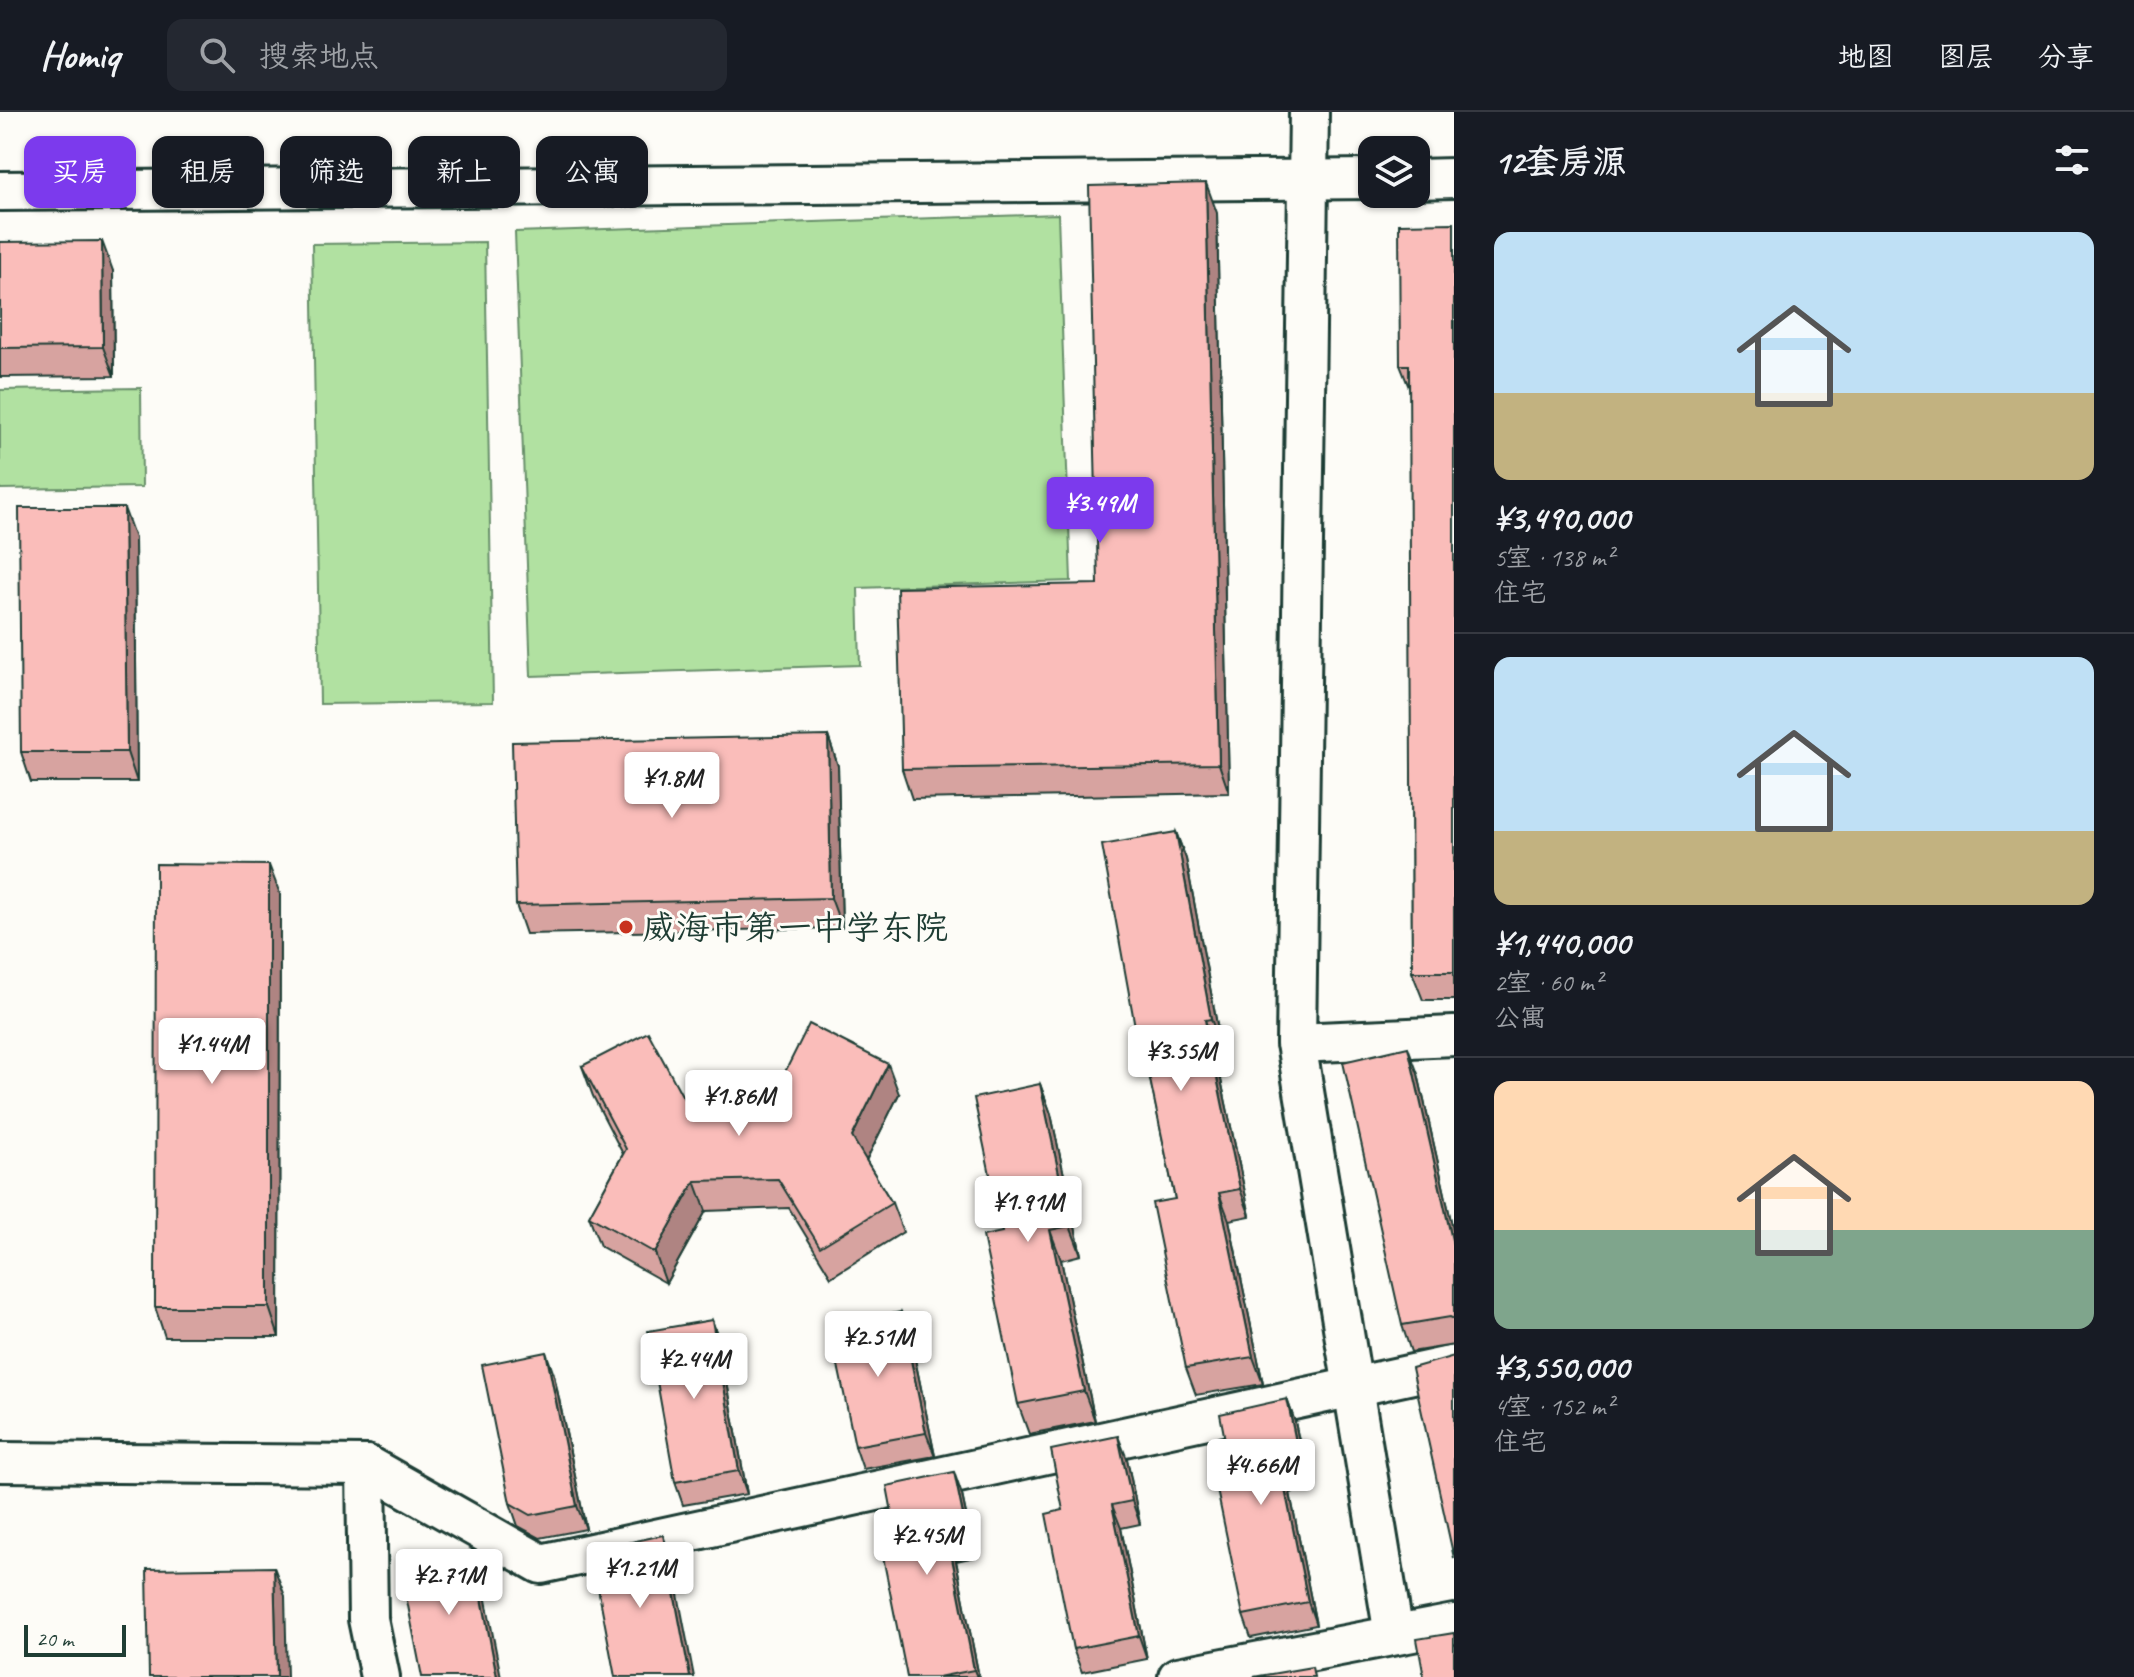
<!DOCTYPE html>
<html lang="zh">
<meta charset="utf-8">
<style>
:root{--surface:#171b24;--page:#242831;--text:#f1f3f6;--muted:#9ea1a6;--line:#363941;--accent:#7c3aed}
body{margin:0;font-family:Caveat,"LXGW WenKai TC",sans-serif;background:var(--page);color:var(--text);height:100vh;display:flex;flex-direction:column;font-size:30px;white-space:nowrap}
*{box-sizing:border-box;margin:0}
p{font-size:26px;color:var(--muted)}
.icon{flex:none;width:44px;height:44px;fill:none;stroke:currentColor;stroke-width:2;stroke-linecap:round;stroke-linejoin:round}
.map{position:relative;flex:1;overflow:hidden}
.panel{display:flex;flex-direction:column;background:var(--surface);width:680px}
.panel>*{flex:none}
.guide{position:absolute;left:24px;top:24px;width:760px;height:72px;display:flex;gap:16px}
.tools{position:absolute;left:1358px;top:24px;display:grid;gap:16px}
.tools a{display:grid;place-items:center;width:72px;height:72px;border-radius:16px;background:var(--surface);box-shadow:0 2px 6px #0004;font-size:40px}
.scale{position:absolute;left:24px;bottom:20px;width:102px;box-sizing:border-box;padding-left:8px;border:4px solid #1f3d34;border-top:0;font-size:22px;line-height:28px;white-space:nowrap;color:#1f3d34;-webkit-text-stroke:6px #fdfcf7;paint-order:stroke}
.price{position:absolute;translate:-50% -68px;padding:0 18px;border-radius:8px;background:#fff;color:#222;font-size:26px;line-height:52px;filter:drop-shadow(0 2px 4px #0008)}
.price::after{content:'';position:absolute;left:50%;top:48px;width:24px;height:18px;margin-left:-12px;background:inherit;clip-path:polygon(0 0,100% 0,50% 100%)}
.price.active{background:var(--accent);color:#fff}
ul{padding:0;list-style:none}
li{display:grid;align-content:center;gap:16px;height:424px;padding:0 40px}
li+li{border-top:2px solid var(--line)}
li span{display:grid;place-items:center;height:248px;border-radius:16px;color:#555}
li>.icon{margin-inline-start:auto}
span .icon{width:144px;height:144px;fill:#fffc;stroke-width:1}
li b{font-size:34px}
h2{display:flex;justify-content:space-between;align-items:center;height:96px;padding:0 40px;font-size:34px}
.tag{padding:0 28px;border-radius:16px;background:var(--surface);box-shadow:0 2px 6px #0004;font-size:28px;line-height:72px}
.tag.active{background:var(--accent);color:#fff}
header{display:flex;align-items:center;gap:48px;box-sizing:border-box;height:112px;padding:0 40px;background:var(--surface);border-bottom:2px solid var(--line)}
header strong{font-size:38px}
nav{display:flex;gap:44px;margin-inline-start:auto;font-size:28px}
.search{width:560px;height:72px;background:var(--page);display:flex;align-items:center;gap:20px;box-sizing:border-box;padding:0 28px;border-radius:16px;color:var(--muted);font-size:30px}
main{display:flex;flex:1;min-height:0}
.map>svg:first-child{display:block}
.green{fill:#b1e1a1;stroke:#688f6a;stroke-width:2}
.lines{fill:none;stroke-linecap:round;stroke-linejoin:round}
.minor-casing{stroke:#1f3d34;stroke-width:44}
.minor{stroke:#fdfcf7;stroke-width:38}
.wall{fill:#d7a3a0;stroke:#1f3d34;stroke-width:2}
.shaded-wall{fill:#af8482;stroke:#1f3d34;stroke-width:2}
.building{fill:#fabdba;stroke:#1f3d34;stroke-width:2}
.poi-dot{fill:#c8321e;stroke:#fdfcf7;stroke-width:3}
.labels{text-anchor:middle;dominant-baseline:central;stroke-width:6;stroke-linejoin:round;paint-order:stroke}
.poi-label{font-size:34px;fill:#1f3d34;stroke:#fdfcf7;text-anchor:start}
</style>
<header>
<strong>Homiq</strong>
<div class="search"><svg class="icon" aria-label="search" viewBox="0 0 24 24"><circle cx="10" cy="10" r="6"/><path d="M15 15l6 6"/></svg>搜索地点</div>
<nav><a>地图</a><a>图层</a><a>分享</a></nav>
</header>
<main>
<div class="map">
<svg width="1454" height="1565" viewBox="0 0 1454 1565">
<rect width="100%" height="100%" fill="#fdfcf7"/>
<filter id="ink" filterUnits="userSpaceOnUse"><feTurbulence type="fractalNoise" baseFrequency=".0125" numOctaves="2"/><feDisplacementMap in="SourceGraphic" scale="16" xChannelSelector="R" yChannelSelector="G"/><feConvolveMatrix kernelMatrix="1 2 1 2 8 2 1 2 1" color-interpolation-filters="sRGB"/></filter>
<g filter="url(#ink)">
<!-- green -->
<g class="green">
<polygon points="1058,102 1071,469 858,476 860,553 531,564 515,120"/>
<polygon points="485,130 493,590 320,592 312,132"/>
<polygon points="141,276 142,375 0,377 0,278"/>
</g>
<g class="lines">
<!-- minor casing -->
<g class="minor-casing">
<g id="minor">
<polyline points="1309,0 1296,931 1394,1523"/>
<polyline points="1416,67 1454,66"/>
<polyline points="0,79 1372,67"/>
<polyline points="1296,931 1454,924"/>
<polyline points="0,1350 366,1353 541,1452 1454,1253"/>
<polyline points="366,1353 368,1507 380,1565"/>
<polyline points="1178,1565 1454,1512"/>
</g>
</g>
<!-- minor -->
<use href="#minor" class="minor"/>
</g>
<!-- wall -->
<g class="wall">
<polygon points="1217,101 1229,681 912,687 902,657 1098,472"/>
<polygon points="1454,111 1454,888 1423,888 1412,860 1410,278 1400,253"/>
<polygon points="0,130 113,159 114,264 0,265"/>
<polygon points="135,426 137,670 31,670 21,640"/>
<polygon points="828,624 838,654 842,816 526,822 516,793"/>
<polygon points="1176,720 1186,747 1221,934 1214,935 1250,1104 1229,1108 1263,1272 1196,1283 1186,1256 1175,1087 1146,947 1136,920"/>
<polygon points="280,782 279,1225 165,1225 155,1195"/>
<polygon points="582,954 684,987 899,982 866,1048 892,1091 903,1120 831,1165 789,1096 706,1099 666,1171 600,1134 589,1104 623,1042 593,984"/>
<polygon points="1418,962 1454,1122 1454,1233 1411,1240 1402,1213"/>
<polygon points="1040,972 1051,1002 1081,1143 1061,1148 1095,1309 1029,1322 1018,1292 1002,1120"/>
<polygon points="901,1200 910,1223 935,1344 863,1357 855,1334"/>
<polygon points="712,1208 720,1231 747,1382 683,1393 675,1370"/>
<polygon points="554,1263 586,1417 540,1426 518,1414 510,1391"/>
<polygon points="1287,1287 1295,1310 1309,1377 1290,1381 1316,1513 1251,1526 1243,1503 1232,1364"/>
<polygon points="1127,1347 1140,1412 1121,1416 1147,1547 1082,1560 1073,1537 1063,1398"/>
<polygon points="962,1383 975,1445 956,1449 979,1565 907,1565 898,1432"/>
</g>
<!-- shaded-wall -->
<g class="shaded-wall">
<polygon points="1206,71 1217,101 1229,681 1219,652"/>
<polygon points="102,129 113,159 114,264 103,235"/>
<polygon points="124,396 135,426 137,670 127,640"/>
<polygon points="828,624 838,654 842,816 831,786"/>
<polygon points="1176,720 1186,747 1221,934 1211,907"/>
<polygon points="269,753 280,782 279,1225 269,1195"/>
<polygon points="1205,908 1214,935 1250,1104 1240,1077"/>
<polygon points="1408,935 1418,962 1454,1122 1454,1137"/>
<polygon points="888,952 899,982 863,1055 852,1025"/>
<polygon points="1040,972 1051,1002 1081,1143 1070,1114"/>
<polygon points="695,1069 706,1099 666,1171 655,1141"/>
<polygon points="1219,1081 1229,1108 1263,1272 1253,1245"/>
<polygon points="1050,1118 1061,1148 1095,1309 1084,1279"/>
<polygon points="901,1200 910,1223 935,1344 926,1321"/>
<polygon points="712,1208 720,1231 747,1382 739,1359"/>
<polygon points="546,1240 554,1263 586,1417 577,1394"/>
<polygon points="1287,1287 1295,1310 1309,1377 1301,1354"/>
<polygon points="1118,1324 1127,1347 1140,1412 1132,1389"/>
<polygon points="1281,1358 1290,1381 1316,1513 1308,1490"/>
<polygon points="954,1360 962,1383 975,1445 967,1422"/>
<polygon points="1112,1393 1121,1416 1147,1547 1139,1524"/>
<polygon points="663,1423 671,1446 694,1565 690,1565"/>
<polygon points="948,1426 956,1449 979,1565 977,1565 974,1558"/>
<polygon points="473,1439 481,1462 501,1565 497,1565"/>
<polygon points="274,1455 285,1484 287,1565 277,1565"/>
</g>
<!-- building -->
<g class="building">
<polygon points="1206,71 1219,652 902,657 897,476 1098,472 1089,74"/>
<polygon points="1454,111 1454,860 1412,860 1409,253 1400,253 1399,112"/>
<polygon points="102,129 103,235 0,236 0,130"/>
<polygon points="19,396 124,396 127,640 21,640"/>
<polygon points="828,624 831,786 516,793 512,630"/>
<polygon points="1176,720 1211,907 1205,908 1240,1077 1219,1081 1253,1245 1186,1256 1152,1091 1175,1087 1140,920 1136,920 1102,733"/>
<polygon points="156,752 269,753 269,1195 155,1195"/>
<polygon points="809,912 888,952 852,1025 892,1091 820,1135 778,1067 695,1069 655,1141 589,1104 626,1037 582,954 648,920 684,987 773,984"/>
<polygon points="1408,935 1454,1137 1454,1207 1450,1205 1402,1213 1343,950"/>
<polygon points="1040,972 1070,1114 1050,1118 1084,1279 1018,1292 983,1124 1002,1120 974,986"/>
<polygon points="901,1200 926,1321 855,1334 830,1215"/>
<polygon points="712,1208 739,1359 675,1370 648,1219"/>
<polygon points="546,1240 577,1394 531,1403 510,1391 482,1253"/>
<polygon points="1454,1244 1454,1446 1412,1256"/>
<polygon points="1287,1287 1301,1354 1281,1358 1308,1490 1243,1503 1215,1368 1232,1364 1220,1302"/>
<polygon points="1118,1324 1132,1389 1112,1393 1139,1524 1073,1537 1046,1402 1063,1398 1051,1338"/>
<polygon points="954,1360 967,1422 948,1426 974,1558 938,1565 907,1565 881,1435 898,1432 887,1374"/>
<polygon points="663,1423 690,1565 615,1565 591,1439"/>
<polygon points="473,1439 497,1565 422,1565 400,1453"/>
<polygon points="274,1455 277,1565 149,1565 147,1457"/>
<polygon points="1454,1521 1454,1565 1424,1565 1417,1527"/>
<polygon points="1312,1555 1314,1565 1253,1565"/>
</g>
</g>
<!-- markers -->
<circle class="poi-dot" cx="626" cy="815" r="8"/>
<g class="labels">
<!-- poi labels -->
<g class="poi-label">
<text x="642" y="815">威海市第一中学东院</text>
</g>
</g>
</svg>
<div class="tools">
<a><svg class="icon" aria-label="layers" viewBox="0 0 24 24"><path d="M12 4l9 5-9 5-9-5zM3 14l9 5 9-5"/></svg></a>
</div>
<div class="scale">20 m</div>
<b class="price active" style="left:1100px;top:433px">¥3.49M</b>
<b class="price" style="left:672px;top:708px">¥1.8M</b>
<b class="price" style="left:212px;top:974px">¥1.44M</b>
<b class="price" style="left:1181px;top:981px">¥3.55M</b>
<b class="price" style="left:739px;top:1026px">¥1.86M</b>
<b class="price" style="left:1028px;top:1132px">¥1.91M</b>
<b class="price" style="left:878px;top:1267px">¥2.51M</b>
<b class="price" style="left:694px;top:1289px">¥2.44M</b>
<b class="price" style="left:1261px;top:1395px">¥4.66M</b>
<b class="price" style="left:927px;top:1465px">¥2.45M</b>
<b class="price" style="left:640px;top:1498px">¥1.21M</b>
<b class="price" style="left:449px;top:1505px">¥2.71M</b>
<div class="guide">
<a class="tag active">买房</a>
<a class="tag">租房</a>
<a class="tag">筛选</a>
<a class="tag">新上</a>
<a class="tag">公寓</a>
</div>
</div>
<section class="panel">
<h2>12套房源<svg class="icon" aria-label="filters" viewBox="0 0 24 24"><path d="M4 7h16M4 17h16"/><circle cx="9" cy="7" r="2"/><circle cx="15" cy="17" r="2"/></svg></h2>
<ul>
<li><span style="background:linear-gradient(#bfe0f5 65%,#c2b280 0)"><svg class="icon" aria-label="home" viewBox="0 0 24 24"><path d="M3 11l9-7 9 7M6 9v11h12V9"/></svg></span><div><b>¥3,490,000</b><p>5室 · 138 m²</p><p>住宅</p></div></li>
<li><span style="background:linear-gradient(#bfe0f5 70%,#c2b280 0)"><svg class="icon" aria-label="home" viewBox="0 0 24 24"><path d="M3 11l9-7 9 7M6 9v11h12V9"/></svg></span><div><b>¥1,440,000</b><p>2室 · 60 m²</p><p>公寓</p></div></li>
<li><span style="background:linear-gradient(#ffd9b3 60%,#7fa58c 0)"><svg class="icon" aria-label="home" viewBox="0 0 24 24"><path d="M3 11l9-7 9 7M6 9v11h12V9"/></svg></span><div><b>¥3,550,000</b><p>4室 · 152 m²</p><p>住宅</p></div></li>
</ul>
</section>
</main>
